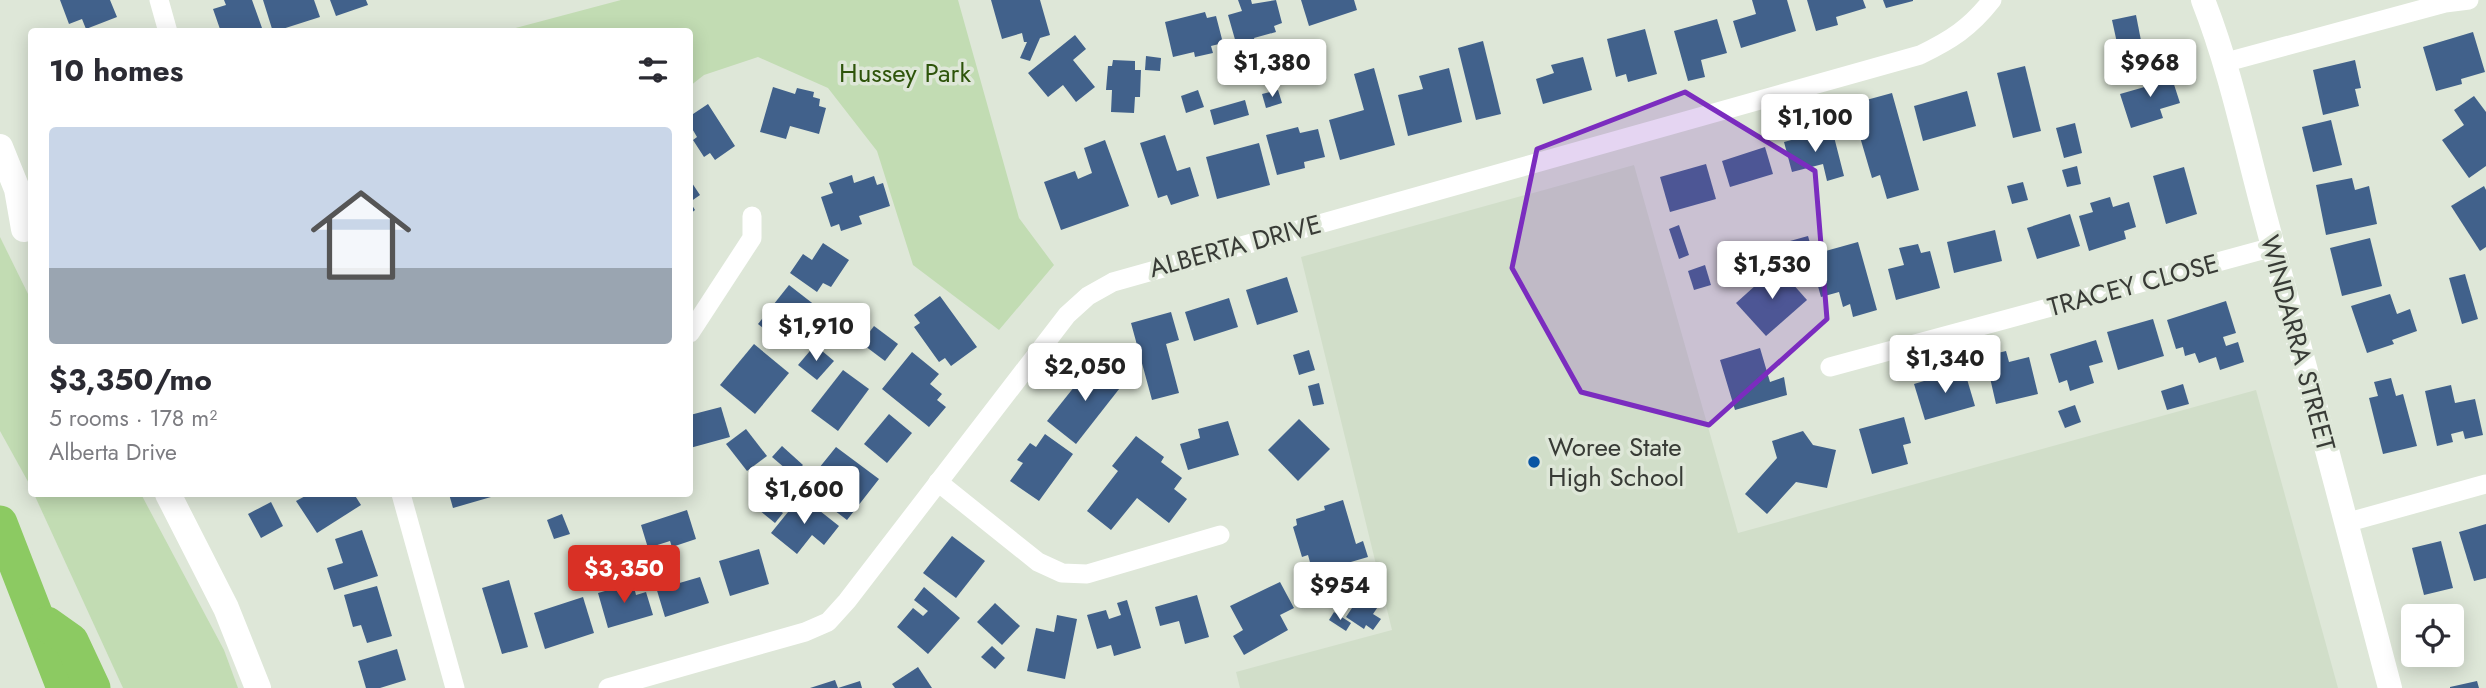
<!DOCTYPE html>
<meta charset="utf-8">
<style>
:root{--surface:#fff;--page:#f2f2f3;--text:#2b2b33;--muted:#7c7c81;--accent:#d93025}
body{margin:0;font-family:Jost,sans-serif;background:var(--page);color:var(--text);height:100vh;display:flex;flex-direction:column;font-size:26px;white-space:nowrap}
*{box-sizing:border-box;margin:0}
p{font-size:23px;color:var(--muted)}
.icon{flex:none;width:38px;height:38px;fill:none;stroke:currentColor;stroke-width:2;stroke-linecap:round;stroke-linejoin:round}
.map{position:relative;flex:1;overflow:hidden}
.side{position:absolute;left:28px;top:28px;width:665px;height:469px;display:flex;flex-direction:column;background:var(--surface);border-radius:7px;box-shadow:0 4px 18px #0003}
.side>*{flex:none}
.tools{position:absolute;left:2401px;top:604px;display:grid;gap:14px}
.tools a{display:grid;place-items:center;width:63px;height:63px;border-radius:7px;background:var(--surface);box-shadow:0 4px 18px #0003;font-size:35px}
.price{position:absolute;translate:-50% -60px;padding:0 16px;border-radius:7px;background:#fff;color:#222;font-size:23px;line-height:46px;filter:drop-shadow(0 2px 4px #0008)}
.price::after{content:'';position:absolute;left:50%;top:42px;width:21px;height:16px;margin-left:-10px;background:inherit;clip-path:polygon(0 0,100% 0,50% 100%)}
.price.current{background:var(--accent);color:#fff}
ul{padding:0;list-style:none}
li{display:grid;align-content:center;gap:14px;height:371px;padding:0 21px}
li span{display:grid;place-items:center;height:217px;border-radius:7px;color:#555}
li>.icon{margin-inline-start:auto}
span .icon{width:126px;height:126px;fill:#fffc;stroke-width:1}
li b{font-size:30px}
h2{display:flex;justify-content:space-between;align-items:center;height:84px;padding:0 21px;font-size:30px}
.map>svg:first-child{display:block}
.built{fill:#d1dec9}
.green{fill:#c2dcb3}
.building{fill:#41618b}
.lines{fill:none;stroke-linecap:round;stroke-linejoin:round}
.minor{stroke:#fff;stroke-width:19}
.tertiary{stroke:#fff;stroke-width:24}
.secondary{stroke:#fff;stroke-width:26}
.motorway{stroke:#8cca62;stroke-width:35}
.marked{fill:#7b2cbf;fill-opacity:0.2;stroke:#7b2cbf;stroke-width:5;stroke-linejoin:round}
.poi-dot{fill:#0955a4;stroke:#dee7d8;stroke-width:2.5}
.labels{text-anchor:middle;dominant-baseline:central;stroke-width:7;stroke-linejoin:round;paint-order:stroke}
.park-label{font-size:26px;fill:#2e540b;stroke:#dee7d8}
.street-label{font-size:26px;fill:#383b36;stroke:#dee7d8}
.poi-label{font-size:26px;fill:#383b36;stroke:#dee7d8;text-anchor:start}
</style>
<div class="map">
<svg width="2486" height="688" viewBox="0 0 2486 688">
<rect width="100%" height="100%" fill="#dee7d8"/>
<!-- built -->
<polygon class="built" points="1634,165 1738,533 2256,390 2338,688 1240,688 1236,672 1392,630 1301,257"/>
<!-- green -->
<g class="green">
<polygon points="621,0 958,0 1019,218 1054,265 999,330 913,265 877,151 828,88 758,57 704,75 690,86 690,32 504,31"/>
<polygon points="0,237 31,300 31,487 0,431"/>
<polygon points="34,494 141,494 224,650 238,688 123,688"/>
</g>
<!-- building -->
<g class="building">
<polygon points="60,0 110,0 117,17 86,29 82,19 69,24"/>
<polygon points="224,0 252,0 262,28 251,32 234,32 233,29 221,32 213,9 226,5"/>
<polygon points="263,0 314,0 320,17 273,32"/>
<polygon points="330,0 366,0 368,5 336,16"/>
<polygon points="991,0 1040,0 1050,35 1040,38 1030,61 1020,58 1027,42 1024,42 1022,33 1002,39"/>
<polygon points="1238,0 1251,0 1252,4 1276,0 1282,23 1274,26 1276,32 1254,38 1260,59 1242,64 1228,15 1242,11"/>
<polygon points="1301,0 1354,0 1357,10 1309,26"/>
<polygon points="1752,0 1787,0 1796,31 1741,48 1733,21 1756,14"/>
<polygon points="1807,0 1863,0 1866,8 1836,17 1838,25 1816,31"/>
<polygon points="1883,0 1913,0 1913,1 1886,8"/>
<polygon points="1205,12 1207,18 1216,16 1223,43 1211,46 1213,53 1195,57 1194,52 1173,57 1165,22"/>
<polygon points="2136,15 2145,61 2122,66 2112,20"/>
<polygon points="1717,19 1727,53 1701,60 1705,77 1688,81 1674,31"/>
<polygon points="1645,29 1657,74 1628,82 1626,74 1616,77 1607,39"/>
<polygon points="2473,32 2485,72 2461,79 2462,84 2436,91 2423,47"/>
<polygon points="1075,35 1086,49 1073,60 1095,87 1076,102 1063,85 1048,97 1028,73"/>
<polygon points="1483,41 1501,114 1476,120 1458,48"/>
<polygon points="1146,56 1161,58 1160,71 1145,70"/>
<polygon points="1583,57 1592,90 1543,104 1536,79 1554,73 1551,65"/>
<polygon points="1113,60 1135,61 1135,70 1141,70 1140,97 1135,97 1134,113 1111,112 1112,90 1106,90 1108,66 1112,66"/>
<polygon points="2355,60 2361,88 2355,89 2359,106 2323,115 2313,70"/>
<polygon points="2025,66 2041,131 2013,138 1997,73"/>
<polygon points="1374,68 1395,145 1340,160 1329,120 1364,110 1354,74"/>
<polygon points="1449,68 1462,122 1408,136 1398,95 1423,89 1419,76"/>
<polygon points="2169,69 2180,103 2160,109 2163,118 2131,128 2120,94 2148,86 2145,77"/>
<polygon points="773,87 795,94 797,88 814,92 813,97 820,99 819,106 826,108 819,134 790,126 786,139 760,132"/>
<polygon points="1198,90 1204,107 1186,113 1181,96"/>
<polygon points="1278,90 1282,103 1266,108 1262,94"/>
<polygon points="1967,91 1976,126 1923,141 1914,106"/>
<polygon points="1892,93 1919,190 1887,199 1880,175 1872,178 1855,120 1864,117 1859,102"/>
<polygon points="2474,96 2486,112 2486,166 2469,178 2442,140 2464,125 2454,110"/>
<polygon points="1245,100 1249,115 1214,125 1210,110"/>
<polygon points="708,104 735,146 715,160 710,153 704,157 693,140 697,137 690,125 690,116"/>
<polygon points="2331,120 2342,165 2313,172 2302,127"/>
<polygon points="2075,123 2082,153 2064,158 2056,128"/>
<polygon points="1298,127 1300,133 1318,129 1325,157 1304,162 1305,168 1277,175 1266,135"/>
<polygon points="1832,129 1844,176 1827,181 1823,164 1792,172 1784,142"/>
<polygon points="1165,135 1177,171 1190,167 1199,196 1171,205 1167,195 1158,198 1140,143"/>
<polygon points="1105,140 1129,206 1061,230 1044,182 1075,171 1078,179 1092,173 1084,148"/>
<polygon points="1259,143 1270,185 1217,199 1206,157"/>
<polygon points="1765,147 1773,174 1730,187 1722,161"/>
<polygon points="1706,164 1716,199 1670,212 1660,177"/>
<polygon points="2077,166 2081,184 2067,187 2062,170"/>
<polygon points="2184,167 2197,214 2166,224 2153,176"/>
<polygon points="852,175 854,183 874,176 877,185 883,183 890,206 859,216 862,224 841,231 839,224 831,227 821,197 833,193 829,183"/>
<polygon points="2352,178 2355,190 2369,186 2377,224 2326,235 2316,185"/>
<polygon points="690,180 700,195 690,202 695,210 690,214"/>
<polygon points="2023,182 2028,200 2012,204 2007,186"/>
<polygon points="2484,186 2486,190 2486,247 2480,251 2451,206"/>
<polygon points="2110,197 2113,207 2129,202 2136,227 2124,231 2126,239 2089,251 2079,216 2093,212 2090,203"/>
<polygon points="2070,214 2080,246 2037,259 2027,228"/>
<polygon points="1679,225 1689,255 1679,259 1669,229"/>
<polygon points="1995,230 2002,261 1954,273 1947,242"/>
<polygon points="1808,236 1814,257 1796,262 1790,241"/>
<polygon points="2370,238 2382,286 2342,296 2330,248"/>
<polygon points="1858,242 1877,310 1853,317 1850,304 1843,307 1839,292 1821,297 1814,272 1827,268 1822,252"/>
<polygon points="823,243 849,260 831,287 823,283 817,292 790,273 803,254 812,260"/>
<polygon points="1918,244 1921,253 1930,251 1940,288 1896,300 1888,269 1904,265 1899,248"/>
<polygon points="1705,265 1711,285 1694,290 1688,271"/>
<polygon points="1777,266 1807,300 1766,336 1736,303"/>
<polygon points="2465,274 2478,319 2462,324 2449,278"/>
<polygon points="1287,277 1298,312 1257,325 1246,290"/>
<polygon points="789,285 816,306 785,345 758,324"/>
<polygon points="2390,294 2397,314 2410,309 2417,331 2392,340 2394,344 2367,353 2351,306"/>
<polygon points="940,296 977,347 951,366 945,358 939,362 914,327 920,323 914,315"/>
<polygon points="1229,298 1238,327 1194,341 1185,312"/>
<polygon points="2226,301 2236,333 2223,337 2226,346 2238,342 2244,362 2220,370 2216,357 2199,363 2195,353 2185,356 2183,347 2176,349 2167,320"/>
<polygon points="1171,312 1179,340 1166,344 1179,393 1152,400 1131,323"/>
<polygon points="2153,319 2164,356 2118,370 2107,332"/>
<polygon points="874,326 898,344 885,361 861,343"/>
<polygon points="2096,340 2103,362 2089,366 2094,383 2070,391 2067,380 2059,383 2050,354"/>
<polygon points="754,344 789,373 755,414 720,385"/>
<polygon points="815,345 834,361 817,380 798,365"/>
<polygon points="1760,348 1770,382 1784,377 1787,395 1735,410 1720,360"/>
<polygon points="1309,350 1315,370 1299,375 1293,355"/>
<polygon points="2006,351 2009,362 2029,357 2038,394 1996,404 1985,356"/>
<polygon points="912,352 939,374 930,384 942,394 937,400 946,407 929,427 882,389"/>
<polygon points="1094,362 1123,384 1076,444 1047,421"/>
<polygon points="1964,369 1975,406 1925,420 1914,384"/>
<polygon points="843,370 869,389 838,431 811,411"/>
<polygon points="2391,378 2396,396 2403,394 2417,446 2383,454 2369,398 2378,396 2374,382"/>
<polygon points="1319,383 1324,404 1313,406 1308,386"/>
<polygon points="2183,384 2189,404 2167,410 2161,391"/>
<polygon points="2451,385 2455,403 2475,399 2483,435 2465,439 2463,431 2451,434 2453,442 2437,446 2425,391"/>
<polygon points="2075,405 2081,422 2065,428 2058,411"/>
<polygon points="721,407 730,437 690,448 690,415"/>
<polygon points="889,414 912,433 887,463 864,444"/>
<polygon points="1904,417 1911,443 1903,445 1908,464 1872,474 1859,429"/>
<polygon points="1299,419 1330,449 1298,481 1268,450"/>
<polygon points="1228,421 1239,455 1188,470 1180,444 1200,438 1198,429"/>
<polygon points="746,429 767,456 747,471 726,444"/>
<polygon points="1803,431 1813,445 1836,450 1827,488 1796,482 1767,514 1745,494 1777,458 1772,441"/>
<polygon points="1045,434 1073,454 1039,501 1010,481 1023,463 1017,460 1030,443 1036,447"/>
<polygon points="1136,436 1164,457 1161,462 1182,478 1174,489 1187,499 1169,523 1137,498 1111,530 1087,511 1118,471 1112,466"/>
<polygon points="782,446 803,465 793,475 772,457"/>
<polygon points="836,447 879,479 847,520 813,494 824,480 815,473"/>
<polygon points="309,494 354,494 361,505 317,533 296,501"/>
<polygon points="449,494 490,494 491,497 453,508"/>
<polygon points="801,496 839,526 824,545 812,535 797,554 771,533"/>
<polygon points="767,500 783,513 775,523 759,510"/>
<polygon points="1343,500 1356,544 1363,541 1368,557 1313,573 1308,555 1302,557 1293,527 1297,525 1296,519 1325,510 1324,506"/>
<polygon points="271,502 283,526 261,538 248,514"/>
<polygon points="687,510 696,539 672,547 670,541 648,548 641,525"/>
<polygon points="562,514 570,534 554,539 547,520"/>
<polygon points="2486,524 2486,578 2474,581 2459,532"/>
<polygon points="362,530 378,576 334,590 327,568 343,563 335,539"/>
<polygon points="952,536 985,561 956,598 923,573"/>
<polygon points="2441,541 2453,588 2424,595 2412,548"/>
<polygon points="759,549 769,584 730,596 719,561"/>
<polygon points="671,568 676,584 700,577 709,603 665,617 652,574"/>
<polygon points="509,580 528,647 502,654 482,588"/>
<polygon points="1280,582 1294,608 1280,615 1288,630 1244,655 1233,636 1243,630 1230,606"/>
<polygon points="633,583 636,595 646,592 653,615 608,628 598,593"/>
<polygon points="377,586 392,636 367,643 361,625 353,627 344,595"/>
<polygon points="924,587 960,618 928,654 897,627 913,608 923,616 928,611 914,600"/>
<polygon points="1366,587 1384,598 1373,614 1381,619 1373,630 1366,625 1364,629 1346,617"/>
<polygon points="1197,595 1209,637 1185,644 1179,621 1160,626 1155,607"/>
<polygon points="583,597 594,633 545,649 534,613"/>
<polygon points="1127,600 1141,648 1114,656 1111,645 1097,649 1087,615 1106,610 1109,619 1121,615 1117,603"/>
<polygon points="995,603 1020,626 1002,645 977,622"/>
<polygon points="1334,612 1351,623 1346,631 1329,620"/>
<polygon points="1057,615 1077,619 1065,679 1027,671 1036,628 1054,632"/>
<polygon points="992,646 1005,658 995,669 981,657"/>
<polygon points="397,649 406,680 380,688 366,688 358,661"/>
<polygon points="918,667 932,688 895,688 892,684"/>
<polygon points="835,680 838,688 860,681 862,688 810,688"/>
<polygon points="2477,681 2479,688 2450,688 2450,687"/>
</g>
<g class="lines">
<!-- minor -->
<g class="minor">
<polyline points="159,0 168,32"/>
<polyline points="2223,63 2445,3 2469,0"/>
<polyline points="690,333 752,238 752,216"/>
<polyline points="1830,367 2273,247"/>
<polyline points="938,482 1038,562 1062,573 1087,574 1220,535"/>
<polyline points="401,494 455,688"/>
<polyline points="2345,523 2486,484"/>
<path d="M 608,688 L 805,632 L 828,622 L 847,601 L 1067,315 L 1088,296 L 1113,282 L 1920,55 C 1951,40 1970,28 1992,0"/>
</g>
<!-- tertiary -->
<path class="tertiary" d="M 2203,0 C 2231,71 2246,147 2266,220 C 2308,376 2348,532 2390,688"/>
<!-- secondary -->
<g class="secondary">
<polyline points="0,147 17,189 24,229"/>
<polyline points="168,494 226,608 258,688"/>
</g>
<!-- motorway -->
<g class="motorway">
<polyline points="0,523 64,688"/>
<polyline points="47,624 71,641 93,688"/>
</g>
</g>
<!-- marked area -->
<path class="marked" d="M 1685,92 L 1815,171 L 1827,319 L 1709,425 L 1581,392 L 1512,268 L 1537,149 Z"/>
<!-- markers -->
<circle class="poi-dot" cx="1534" cy="462" r="7"/>
<g class="labels">
<!-- park labels -->
<g class="park-label">
<text x="905" y="73">Hussey Park</text>
</g>
<!-- street labels -->
<g class="street-label">
<text transform="translate(1235 246) rotate(-15)">ALBERTA DRIVE</text>
<text transform="translate(2133 285) rotate(-15)">TRACEY CLOSE</text>
<text transform="translate(2298 343) rotate(75)">WINDARRA STREET</text>
</g>
<!-- poi labels -->
<g class="poi-label">
<text x="1548" y="447">Woree State<tspan x="1548" dy="30">High School</tspan></text>
</g>
</g>
</svg>
<div class="tools">
<a><svg class="icon" aria-label="locate" viewBox="0 0 24 24"><circle cx="12" cy="12" r="6"/><path d="M12 2v4M12 18v4M2 12h4M18 12h4"/></svg></a>
</div>
<b class="price" style="left:1272px;top:99px">$1,380</b>
<b class="price" style="left:2150px;top:99px">$968</b>
<b class="price" style="left:1815px;top:154px">$1,100</b>
<b class="price" style="left:1772px;top:301px">$1,530</b>
<b class="price" style="left:816px;top:363px">$1,910</b>
<b class="price" style="left:1945px;top:395px">$1,340</b>
<b class="price" style="left:1085px;top:403px">$2,050</b>
<b class="price" style="left:804px;top:526px">$1,600</b>
<b class="price current" style="left:624px;top:605px">$3,350</b>
<b class="price" style="left:1340px;top:622px">$954</b>
<section class="side">
<h2>10 homes<svg class="icon" aria-label="filters" viewBox="0 0 24 24"><path d="M4 7h16M4 17h16"/><circle cx="9" cy="7" r="2"/><circle cx="15" cy="17" r="2"/></svg></h2>
<ul>
<li><span style="background:linear-gradient(#c9d6e8 65%,#9aa5b1 0)"><svg class="icon" aria-label="home" viewBox="0 0 24 24"><path d="M3 11l9-7 9 7M6 9v11h12V9"/></svg></span><div><b>$3,350/mo</b><p>5 rooms · 178 m²</p><p>Alberta Drive</p></div></li>
</ul>
</section>
</div>
